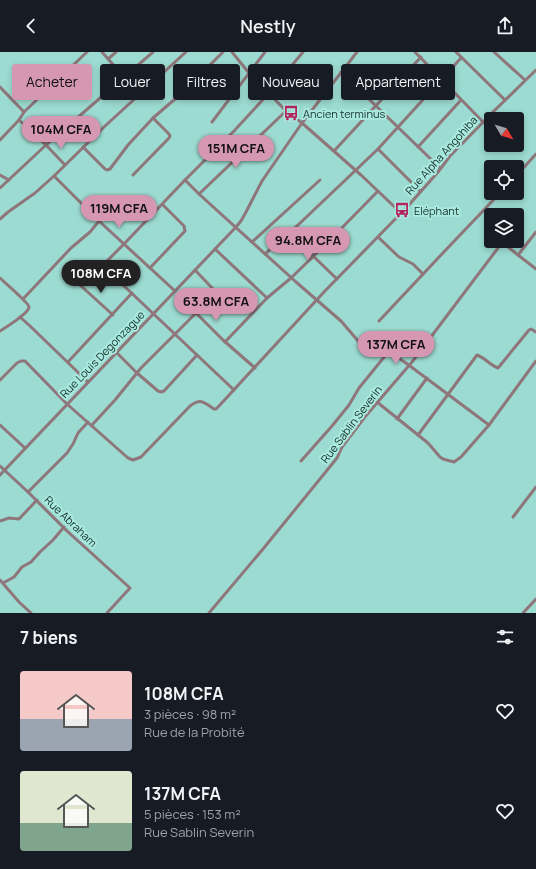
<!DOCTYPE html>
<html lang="fr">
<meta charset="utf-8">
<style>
:root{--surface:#171b24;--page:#242831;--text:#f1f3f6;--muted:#9ea1a6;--accent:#d597b1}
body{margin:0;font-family:Manrope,sans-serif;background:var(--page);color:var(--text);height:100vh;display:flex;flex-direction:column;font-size:15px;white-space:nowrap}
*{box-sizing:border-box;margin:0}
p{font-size:13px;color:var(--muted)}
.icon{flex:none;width:22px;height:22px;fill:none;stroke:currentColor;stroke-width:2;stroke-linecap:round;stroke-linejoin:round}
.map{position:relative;height:561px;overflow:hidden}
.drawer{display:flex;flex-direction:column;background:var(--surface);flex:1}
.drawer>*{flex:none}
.hud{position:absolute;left:12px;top:12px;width:512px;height:36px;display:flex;gap:8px}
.needle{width:26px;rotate:128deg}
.fabs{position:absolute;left:484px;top:60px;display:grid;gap:8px}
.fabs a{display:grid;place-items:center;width:40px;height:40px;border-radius:4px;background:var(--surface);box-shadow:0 2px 6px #0003;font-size:20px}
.price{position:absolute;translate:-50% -34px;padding:0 9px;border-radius:14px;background:var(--accent);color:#111;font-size:13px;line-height:26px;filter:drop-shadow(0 1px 2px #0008)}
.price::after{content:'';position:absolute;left:50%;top:24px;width:12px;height:9px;margin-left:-6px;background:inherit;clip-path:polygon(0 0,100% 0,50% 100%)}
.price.current{background:#222;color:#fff}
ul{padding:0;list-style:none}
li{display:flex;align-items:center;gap:12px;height:100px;padding:0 20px}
li span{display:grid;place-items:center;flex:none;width:112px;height:80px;border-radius:4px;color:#555}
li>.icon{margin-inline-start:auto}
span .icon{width:48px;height:48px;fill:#fffc;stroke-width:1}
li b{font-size:17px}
h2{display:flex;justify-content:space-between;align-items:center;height:48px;padding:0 20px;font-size:17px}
.pill{padding:0 14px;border-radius:4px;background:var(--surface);box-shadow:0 2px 6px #0003;font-size:14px;line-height:36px}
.pill.current{background:var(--accent);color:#111}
header{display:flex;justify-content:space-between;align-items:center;height:52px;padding:0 20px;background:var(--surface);font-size:18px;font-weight:600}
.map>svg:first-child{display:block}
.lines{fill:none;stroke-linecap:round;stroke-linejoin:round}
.street{stroke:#8e767b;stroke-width:3}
.labels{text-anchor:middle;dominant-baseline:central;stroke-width:4;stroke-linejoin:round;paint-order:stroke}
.poi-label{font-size:11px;fill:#16302c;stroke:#a9e9de;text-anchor:start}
.street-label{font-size:11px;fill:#16302c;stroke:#a9e9de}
</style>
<header><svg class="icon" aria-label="back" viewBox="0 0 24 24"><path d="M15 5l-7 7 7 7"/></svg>Nestly<svg class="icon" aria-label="share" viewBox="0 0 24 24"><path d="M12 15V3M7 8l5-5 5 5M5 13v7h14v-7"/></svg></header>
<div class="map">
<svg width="536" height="561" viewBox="0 0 536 561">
<rect width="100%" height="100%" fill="#9cdbd1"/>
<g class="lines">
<!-- street -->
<g class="street">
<polyline points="102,0 124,25"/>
<polyline points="232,0 249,21 286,59 302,71 361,123 401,161"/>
<polyline points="415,0 483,70"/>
<polyline points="456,0 505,48"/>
<polyline points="494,0 525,28"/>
<polyline points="108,7 116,0"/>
<polyline points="341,20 440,116"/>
<polyline points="0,35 24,60"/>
<polyline points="19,68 46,93 65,113"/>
<polyline points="212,70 265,0"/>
<polyline points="0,88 19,68 24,60 87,0"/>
<polyline points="83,95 105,117 107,118 110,117 128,93 153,66 182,41 223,0"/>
<polyline points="418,95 461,48"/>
<polyline points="378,97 420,139"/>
<polyline points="334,99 421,5"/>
<polyline points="0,123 9,128"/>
<polyline points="133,123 169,86 170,84 169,82 153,66"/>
<polyline points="517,123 536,102"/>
<polyline points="54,124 99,169 175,239"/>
<polyline points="185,128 199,142 286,59"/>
<polyline points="0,136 46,93 153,0"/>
<polyline points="199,142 296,230 341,269 359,290"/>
<polyline points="0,167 8,160 35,141 54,124 105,74 186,0"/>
<polyline points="289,181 337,227"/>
<polyline points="378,185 399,205 413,212 423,222"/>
<polyline points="252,190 320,128"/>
<polyline points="215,197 267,246"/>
<polyline points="265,202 298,173 378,97 461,6"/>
<polyline points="518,203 536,217"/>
<polyline points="150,216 185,179 184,174 163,153"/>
<path d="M 0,226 C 5,231 29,251 29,255 C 29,261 5,276 0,279"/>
<polyline points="80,233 113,263"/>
<polyline points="23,247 71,196 90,180 99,169"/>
<polyline points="196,261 223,288 255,316"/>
<polyline points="20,265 30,274 88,330"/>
<polyline points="379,269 441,203 500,141"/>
<polyline points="225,290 267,246 291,226 329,189 378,139"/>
<polyline points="116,300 137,321 158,339 161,340 164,339 197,303"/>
<polyline points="68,310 132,241"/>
<path d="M 0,328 L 17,311 L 21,309 L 25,309 L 67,352 L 128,406 L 133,408 L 141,405 L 190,354 C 201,346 204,350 214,357 L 216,357 L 219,354 L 324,240 L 408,154 L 438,120 L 450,104 L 494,59 L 536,18"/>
<polyline points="234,338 105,216 104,213 105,211 124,192 185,128 234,79 269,41 303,0"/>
<polyline points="377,350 428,391 440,405 443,407 454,410 461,405 489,373 536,309"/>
<polyline points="397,367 427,326"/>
<polyline points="0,373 25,396"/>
<polyline points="92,373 115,348 141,316 196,261 214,241 214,238 195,218"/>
<path d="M 418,383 L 477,303 C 485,306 490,313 498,316 L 529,278 L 531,277 L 536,280"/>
<polyline points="301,409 332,374 349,353 359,336 389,299 410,314 489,373"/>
<polyline points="0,414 28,440 67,479 130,536 107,561"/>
<polyline points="0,423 236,175 241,169 246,160 262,129 302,71 319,49 357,0"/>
<polyline points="28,440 67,401 73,392 78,381 88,370"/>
<polyline points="513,465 536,435"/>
<polyline points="0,469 9,466 19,467 37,448"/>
<polyline points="0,528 19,550 31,561"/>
<polyline points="3,531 14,525 22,515 31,510 40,500 53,488 64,475"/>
<polyline points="209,561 263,497 337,406 342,395 364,366 412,310 501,192 503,191 518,203 536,180"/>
<polyline points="523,561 536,547"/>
</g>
</g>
<!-- icons -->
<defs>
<g id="bus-bare" transform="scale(1.2)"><path d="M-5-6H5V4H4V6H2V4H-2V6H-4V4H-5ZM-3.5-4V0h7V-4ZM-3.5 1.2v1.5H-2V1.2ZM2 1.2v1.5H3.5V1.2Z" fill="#b3265d" stroke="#a9e9de" stroke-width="2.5" paint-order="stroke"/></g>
</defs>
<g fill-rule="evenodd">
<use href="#bus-bare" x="291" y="61"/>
<use href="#bus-bare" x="402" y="158"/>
</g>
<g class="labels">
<!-- poi labels -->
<g class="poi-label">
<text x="303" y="61">Ancien terminus</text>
<text x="414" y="158">Eléphant</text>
</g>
<!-- street labels -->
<g class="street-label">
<text transform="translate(441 103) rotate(-48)">Rue Alpha Angohiba</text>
<text transform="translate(102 302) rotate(-46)">Rue Louis Degonzague</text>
<text transform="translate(351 372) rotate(-53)">Rue Sablin Severin</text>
<text transform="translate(71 469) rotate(44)">Rue Abraham</text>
</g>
</g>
</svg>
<div class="fabs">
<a><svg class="needle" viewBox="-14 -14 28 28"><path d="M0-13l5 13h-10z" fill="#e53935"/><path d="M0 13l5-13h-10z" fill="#9ea1a6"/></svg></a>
<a><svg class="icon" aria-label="locate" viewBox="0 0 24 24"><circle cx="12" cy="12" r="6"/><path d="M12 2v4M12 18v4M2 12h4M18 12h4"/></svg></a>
<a><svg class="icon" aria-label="layers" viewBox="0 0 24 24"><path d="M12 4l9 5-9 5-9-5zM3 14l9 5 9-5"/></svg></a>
</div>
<b class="price" style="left:61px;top:98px">104M CFA</b>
<b class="price" style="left:236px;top:117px">151M CFA</b>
<b class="price" style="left:119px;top:177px">119M CFA</b>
<b class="price" style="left:308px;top:209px">94.8M CFA</b>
<b class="price current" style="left:101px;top:242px">108M CFA</b>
<b class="price" style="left:216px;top:270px">63.8M CFA</b>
<b class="price" style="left:396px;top:313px">137M CFA</b>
<div class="hud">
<a class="pill current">Acheter</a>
<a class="pill">Louer</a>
<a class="pill">Filtres</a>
<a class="pill">Nouveau</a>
<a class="pill">Appartement</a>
</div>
</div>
<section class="drawer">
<h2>7 biens<svg class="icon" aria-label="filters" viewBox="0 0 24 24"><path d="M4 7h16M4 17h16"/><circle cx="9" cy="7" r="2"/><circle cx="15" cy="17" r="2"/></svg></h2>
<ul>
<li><span style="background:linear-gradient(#f6c9c9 60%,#9aa5b1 0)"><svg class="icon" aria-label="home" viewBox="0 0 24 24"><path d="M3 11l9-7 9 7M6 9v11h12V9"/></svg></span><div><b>108M CFA</b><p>3 pièces · 98 m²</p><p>Rue de la Probité</p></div><svg class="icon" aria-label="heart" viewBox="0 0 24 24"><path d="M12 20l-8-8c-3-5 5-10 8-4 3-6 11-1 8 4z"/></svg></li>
<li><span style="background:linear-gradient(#dfe7d0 65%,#7fa58c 0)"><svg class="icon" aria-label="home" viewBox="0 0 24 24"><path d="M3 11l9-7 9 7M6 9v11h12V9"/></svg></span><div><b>137M CFA</b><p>5 pièces · 153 m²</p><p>Rue Sablin Severin</p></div><svg class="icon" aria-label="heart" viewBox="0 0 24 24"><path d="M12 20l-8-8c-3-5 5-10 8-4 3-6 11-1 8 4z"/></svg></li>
</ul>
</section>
